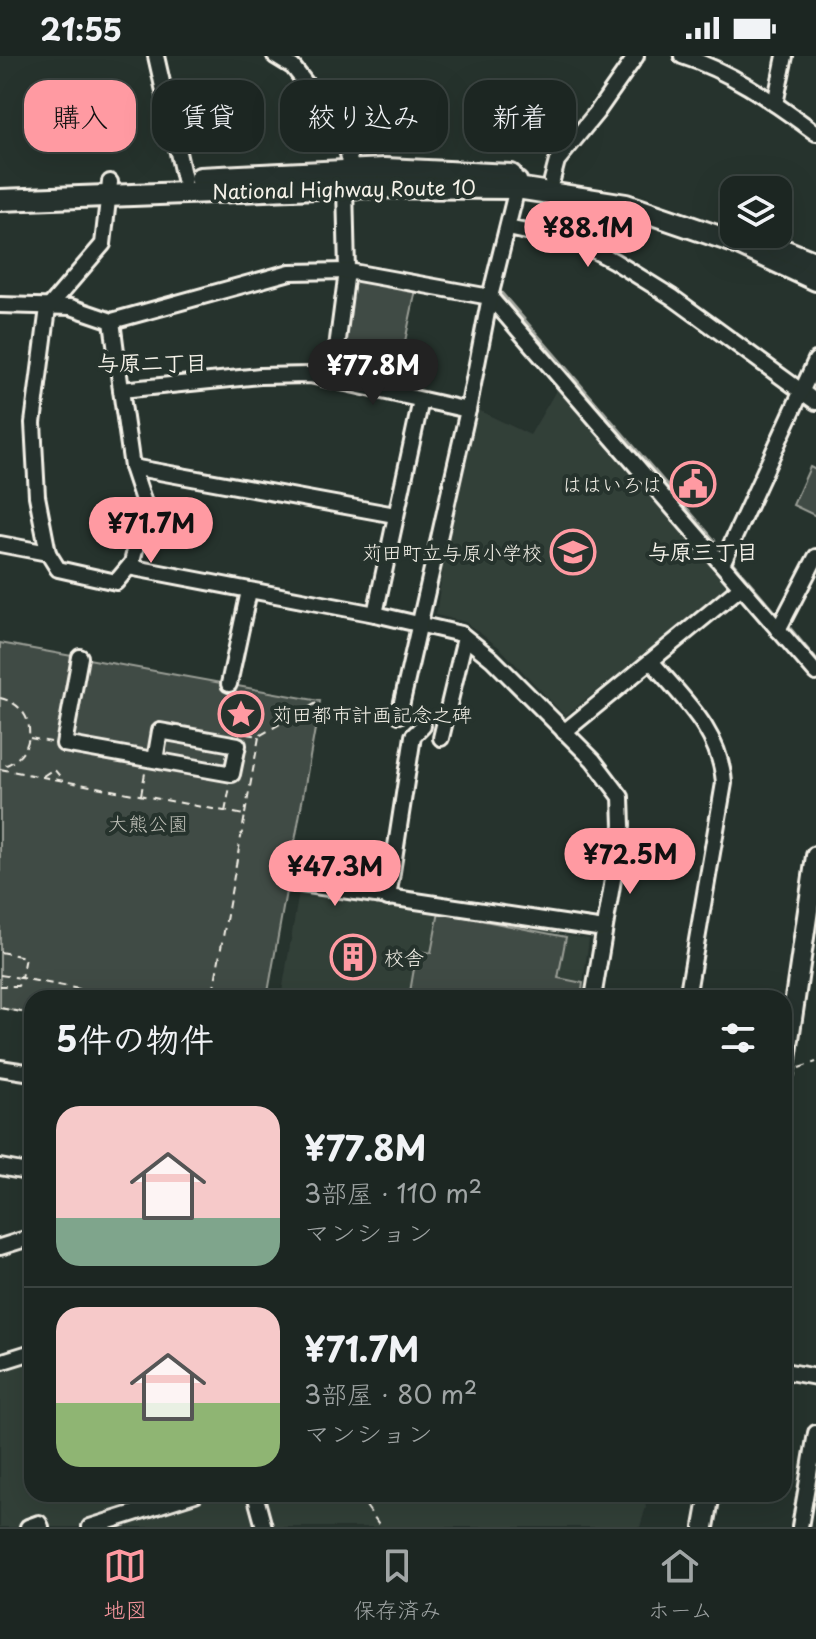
<!DOCTYPE html>
<html lang="ja">
<meta charset="utf-8">
<style>
:root{--surface:#1c2622;--page:#29322f;--text:#f1f3f6;--muted:#a0a5a5;--line:#3a4340;--accent:#ff9aa2}
body{margin:0;font-family:"Playpen Sans","Klee One",sans-serif;background:var(--page);color:var(--text);height:100vh;display:flex;flex-direction:column;font-size:30px;white-space:nowrap}
*{box-sizing:border-box;margin:0}
p{font-size:26px;color:var(--muted)}
.icon{flex:none;width:44px;height:44px;fill:none;stroke:currentColor;stroke-width:2;stroke-linecap:round;stroke-linejoin:round}
.map{position:relative;flex:1;overflow:hidden}
.sheet{position:absolute;left:24px;top:934px;width:768px;height:512px;display:flex;flex-direction:column;background:var(--surface);border-radius:24px;box-shadow:0 8px 32px #0002,0 0 0 2px var(--line)}
.sheet>*{flex:none}
.guide{position:absolute;left:24px;top:24px;width:768px;height:72px;display:flex;gap:16px}
.fabs{position:absolute;left:720px;top:120px;display:grid;gap:16px}
.fabs a{display:grid;place-items:center;width:72px;height:72px;border-radius:16px;background:var(--surface);box-shadow:0 8px 32px #0002,0 0 0 2px var(--line);font-size:40px}
.price{position:absolute;translate:-50% -68px;padding:0 18px;border-radius:28px;background:var(--accent);color:#111;font-size:26px;line-height:52px;filter:drop-shadow(0 2px 4px #0008)}
.price::after{content:'';position:absolute;left:50%;top:48px;width:24px;height:18px;margin-left:-12px;background:inherit;clip-path:polygon(0 0,100% 0,50% 100%)}
.price.active{background:#222;color:#fff}
ul{padding:0;list-style:none}
li{display:flex;align-items:center;gap:24px;height:200px;padding:0 32px}
li+li{border-top:2px solid var(--line)}
li span{display:grid;place-items:center;flex:none;width:224px;height:160px;border-radius:24px;color:#555}
li>.icon{margin-inline-start:auto}
span .icon{width:96px;height:96px;fill:#fffc;stroke-width:1}
li b{font-size:34px}
h2{display:flex;justify-content:space-between;align-items:center;height:96px;padding:0 32px;font-size:34px}
.chip{padding:0 28px;border-radius:24px;background:var(--surface);box-shadow:0 8px 32px #0002,0 0 0 2px var(--line);font-size:28px;line-height:72px}
.chip.active{background:var(--accent);color:#111}
.status{display:flex;justify-content:space-between;align-items:center;height:56px;padding:0 40px;background:var(--surface);direction:ltr}
.status svg{height:22px;fill:currentColor}
.tabs{display:flex;justify-content:space-around;align-items:center;height:112px;border-top:2px solid var(--line);background:var(--surface);font-size:22px;color:var(--muted)}
.tabs a{display:grid;justify-items:center;gap:4px}
.tabs .active{color:var(--accent)}
.map>svg:first-child{display:block}
.built{fill:#333f39}
.green{fill:#414b45;stroke:#9a9e96;stroke-width:2}
.lines{fill:none;stroke-linecap:round;stroke-linejoin:round}
.stream{stroke:#9fa39b;stroke-width:4}
.minor-casing{stroke:#f4f1e8;stroke-width:20}
.major-casing{stroke:#f4f1e8;stroke-width:24}
.highway-casing{stroke:#f4f1e8;stroke-width:26}
.path{stroke:#f4f1e8;stroke-width:2;stroke-dasharray:8 6;stroke-linecap:butt}
.minor{stroke:#26332d;stroke-width:14}
.major{stroke:#26332d;stroke-width:18}
.highway{stroke:#26332d;stroke-width:20}
.labels{text-anchor:middle;dominant-baseline:central;stroke-width:8;stroke-linejoin:round;paint-order:stroke}
.street-label{font-size:20px;fill:#f4f1e8;stroke:#26332d}
.poi-label{font-size:20px;fill:#f4f1e8;stroke:#26332d;text-anchor:end}
.park-label{font-size:20px;fill:#bebfb7;stroke:#26332d}
.neighbourhood-label{font-size:22px;font-weight:bold;fill:#f4f1e8;stroke:#26332d}
</style>
<div class="status"><b>21:55</b><svg viewBox="0 0 49 12"><path d="M0 12V9h3v3zM5 12V6h3v6zM10 12V3h3v9zM15 12V0h3v12zM26 1h20v11H26zM47 4h2v5h-2z"/></svg></div>
<div class="map">
<svg width="816" height="1471" viewBox="0 0 816 1471">
<rect width="100%" height="100%" fill="#26332d"/>
<filter id="ink" filterUnits="userSpaceOnUse"><feTurbulence type="fractalNoise" baseFrequency=".0125" numOctaves="2"/><feDisplacementMap in="SourceGraphic" scale="16" xChannelSelector="R" yChannelSelector="G"/><feConvolveMatrix kernelMatrix="1 2 1 2 8 2 1 2 1" color-interpolation-filters="sRGB"/></filter>
<g filter="url(#ink)">
<!-- built -->
<g class="built">
<polygon points="557,333 730,530 565,660 500,592 465,566 436,559 450,462 476,353 530,379"/>
<polygon points="299,836 589,883 581,942 281,942"/>
<polygon points="32,1305 32,1438 643,1438 646,1451 640,1471 0,1471 0,1318"/>
</g>
<!-- green -->
<g class="green">
<polygon points="347,215 417,229 394,337 333,322"/>
<polygon points="810,411 816,414 816,460 793,449"/>
<polygon points="0,587 320,645 267,942 32,942 32,958 0,952"/>
<polygon points="439,856 566,881 558,922 583,927 581,942 409,942 417,895 431,897"/>
</g>
<g class="lines">
<!-- stream -->
<g class="stream">
<polyline points="500,236 723,495"/>
<polyline points="728,502 780,562"/>
<polyline points="786,568 816,604"/>
</g>
<!-- minor casing -->
<g class="minor-casing">
<g id="minor">
<polyline points="156,0 184,123"/>
<polyline points="275,0 293,11 328,56 346,89 352,115 345,131 347,215 333,322"/>
<path d="M 682,0 C 733,16 773,46 816,77"/>
<polyline points="775,48 785,0"/>
<polyline points="552,124 557,105 597,56 636,0"/>
<polyline points="508,172 582,188 614,205 672,241 816,346"/>
<polyline points="0,249 71,251 112,265 290,216 347,215 490,241 816,617"/>
<polyline points="112,265 121,334 260,320 310,319 468,354"/>
<polyline points="132,411 395,459"/>
<polyline points="0,488 48,497 58,513 116,526 132,507 145,450 132,411 121,334"/>
<polyline points="48,497 37,440 33,367 48,252 103,188 110,126"/>
<polyline points="722,508 816,304"/>
<polyline points="129,511 375,558 461,578 492,603 593,704 621,741 622,770 593,942"/>
<polyline points="375,558 421,344"/>
<polyline points="778,574 816,501"/>
<polyline points="80,601 64,688 232,718 238,689 160,675 155,704"/>
<path d="M 651,605 C 683,643 720,675 724,727 L 687,942"/>
<polyline points="229,628 249,535"/>
<polyline points="399,659 468,354 490,241 519,124"/>
<polyline points="564,676 741,531"/>
<polyline points="441,682 465,582"/>
<polyline points="288,826 604,873"/>
<polyline points="388,842 413,680 423,670"/>
<polyline points="0,1012 32,1017"/>
<polyline points="0,1111 32,1117"/>
<polyline points="0,1191 32,1181"/>
<polyline points="0,1306 32,1296"/>
<polyline points="784,1315 816,1321"/>
<polyline points="255,1438 264,1471"/>
<polyline points="28,1471 39,1467 41,1471"/>
<polyline points="90,1471 195,1438"/>
<polyline points="800,1471 816,1377"/>
</g>
</g>
<!-- major casing -->
<g class="major-casing">
<g id="major">
<polyline points="784,1017 816,800"/>
<polyline points="704,1471 710,1438"/>
</g>
</g>
<!-- highway casing -->
<g class="highway-casing">
<g id="highway">
<polyline points="200,122 385,113 511,119"/>
<polyline points="0,144 345,131 517,132 626,149 734,186 816,224"/>
<polyline points="776,191 816,207"/>
</g>
</g>
<!-- path -->
<g class="path">
<path d="M 0,642 C 40,651 38,702 0,711"/>
<polyline points="247,678 259,680 320,645"/>
<polyline points="30,682 51,686"/>
<polyline points="0,713 245,759 212,942"/>
<polyline points="43,720 54,713 62,723"/>
<polyline points="141,739 145,717"/>
<polyline points="225,756 230,731"/>
<polyline points="245,758 259,681"/>
<polyline points="0,896 25,901 21,922 127,942"/>
<polyline points="0,919 21,922 18,930 0,930"/>
<polyline points="0,952 32,958"/>
<polyline points="799,1012 816,1006"/>
<polyline points="341,1438 366,1450 381,1471"/>
<polyline points="565,1443 568,1438"/>
</g>
<!-- minor -->
<use href="#minor" class="minor"/>
<!-- major -->
<use href="#major" class="major"/>
<!-- highway -->
<use href="#highway" class="highway"/>
</g>
</g>
<!-- icons -->
<defs>
<g id="civic-ring" transform="scale(2.3)"><circle r="9.5" fill="#26332d" stroke="#ff9aa2" stroke-width="1.5"/><path d="M-.6-6.5H3V-4.5H.6V-3L4-1V1h2V6H-6V1h2V-1L-.6-3ZM-1.2 2.5V6h2.4V2.5Z" fill="#ff9aa2"/></g>
<g id="school-ring" transform="scale(2.3)"><circle r="9.5" fill="#26332d" stroke="#ff9aa2" stroke-width="1.5"/><path d="M0-5L7-2L0 1L-7-2ZM-4 1L0 2.5L4 1V4Q0 6-4 4Z" fill="#ff9aa2"/></g>
<g id="sight-ring" transform="scale(2.3)"><circle r="9.5" fill="#26332d" stroke="#ff9aa2" stroke-width="1.5"/><path d="M0-6L1.8-2.2L6-1.7L2.9 1.2L3.7 5.4L0 3.3L-3.7 5.4L-2.9 1.2L-6-1.7L-1.8-2.2Z" fill="#ff9aa2"/></g>
<g id="building-ring" transform="scale(2.3)"><circle r="9.5" fill="#26332d" stroke="#ff9aa2" stroke-width="1.5"/><path d="M-4-6H4V6H1V3H-1V6H-4ZM-2.5-4.3h1.7v1.8h-1.7ZM.8-4.3h1.7v1.8H.8ZM-2.5-1h1.7V.8h-1.7ZM.8-1h1.7V.8H.8Z" fill="#ff9aa2"/></g>
</defs>
<g fill-rule="evenodd">
<use href="#civic-ring" x="693" y="428"/>
<use href="#school-ring" x="573" y="496"/>
<use href="#sight-ring" x="241" y="658"/>
<use href="#building-ring" x="353" y="901"/>
</g>
<g class="labels">
<!-- street labels -->
<g class="street-label">
<text transform="translate(344 133) rotate(-1)">National Highway Route 10</text>
</g>
<!-- poi labels -->
<g class="poi-label">
<text x="662" y="428">ははいろは</text>
<text x="542" y="496">苅田町立与原小学校</text>
<text x="272" y="658" text-anchor="start">苅田都市計画記念之碑</text>
<text x="384" y="901" text-anchor="start">校舎</text>
</g>
<!-- park labels -->
<g class="park-label">
<text x="148" y="767">大熊公園</text>
</g>
<!-- neighbourhood labels -->
<g class="neighbourhood-label">
<text x="152" y="305">与原二丁目</text>
<text x="703" y="494">与原三丁目</text>
</g>
</g>
</svg>
<div class="fabs">
<a><svg class="icon" aria-label="layers" viewBox="0 0 24 24"><path d="M12 4l9 5-9 5-9-5zM3 14l9 5 9-5"/></svg></a>
</div>
<b class="price" style="left:588px;top:213px">¥88.1M</b>
<b class="price active" style="left:373px;top:351px">¥77.8M</b>
<b class="price" style="left:151px;top:509px">¥71.7M</b>
<b class="price" style="left:630px;top:840px">¥72.5M</b>
<b class="price" style="left:335px;top:852px">¥47.3M</b>
<div class="guide">
<a class="chip active">購入</a>
<a class="chip">賃貸</a>
<a class="chip">絞り込み</a>
<a class="chip">新着</a>
</div>
<section class="sheet">
<h2>5件の物件<svg class="icon" aria-label="filters" viewBox="0 0 24 24"><path d="M4 7h16M4 17h16"/><circle cx="9" cy="7" r="2"/><circle cx="15" cy="17" r="2"/></svg></h2>
<ul>
<li><span style="background:linear-gradient(#f6c9c9 70%,#7fa58c 0)"><svg class="icon" aria-label="home" viewBox="0 0 24 24"><path d="M3 11l9-7 9 7M6 9v11h12V9"/></svg></span><div><b>¥77.8M</b><p>3部屋 · 110 m²</p><p>マンション</p></div></li>
<li><span style="background:linear-gradient(#f6c9c9 60%,#8fb573 0)"><svg class="icon" aria-label="home" viewBox="0 0 24 24"><path d="M3 11l9-7 9 7M6 9v11h12V9"/></svg></span><div><b>¥71.7M</b><p>3部屋 · 80 m²</p><p>マンション</p></div></li>
</ul>
</section>
</div>
<nav class="tabs">
<a class="active"><svg class="icon" aria-label="map" viewBox="0 0 24 24"><path d="M3 6l6-2 6 2 6-2v14l-6 2-6-2-6 2zM9 4v14M15 6v14"/></svg>地図</a>
<a><svg class="icon" aria-label="saved" viewBox="0 0 24 24"><path d="M7 4h10v16l-5-4-5 4z"/></svg>保存済み</a>
<a><svg class="icon" aria-label="home" viewBox="0 0 24 24"><path d="M3 11l9-7 9 7M6 9v11h12V9"/></svg>ホーム</a>
</nav>
